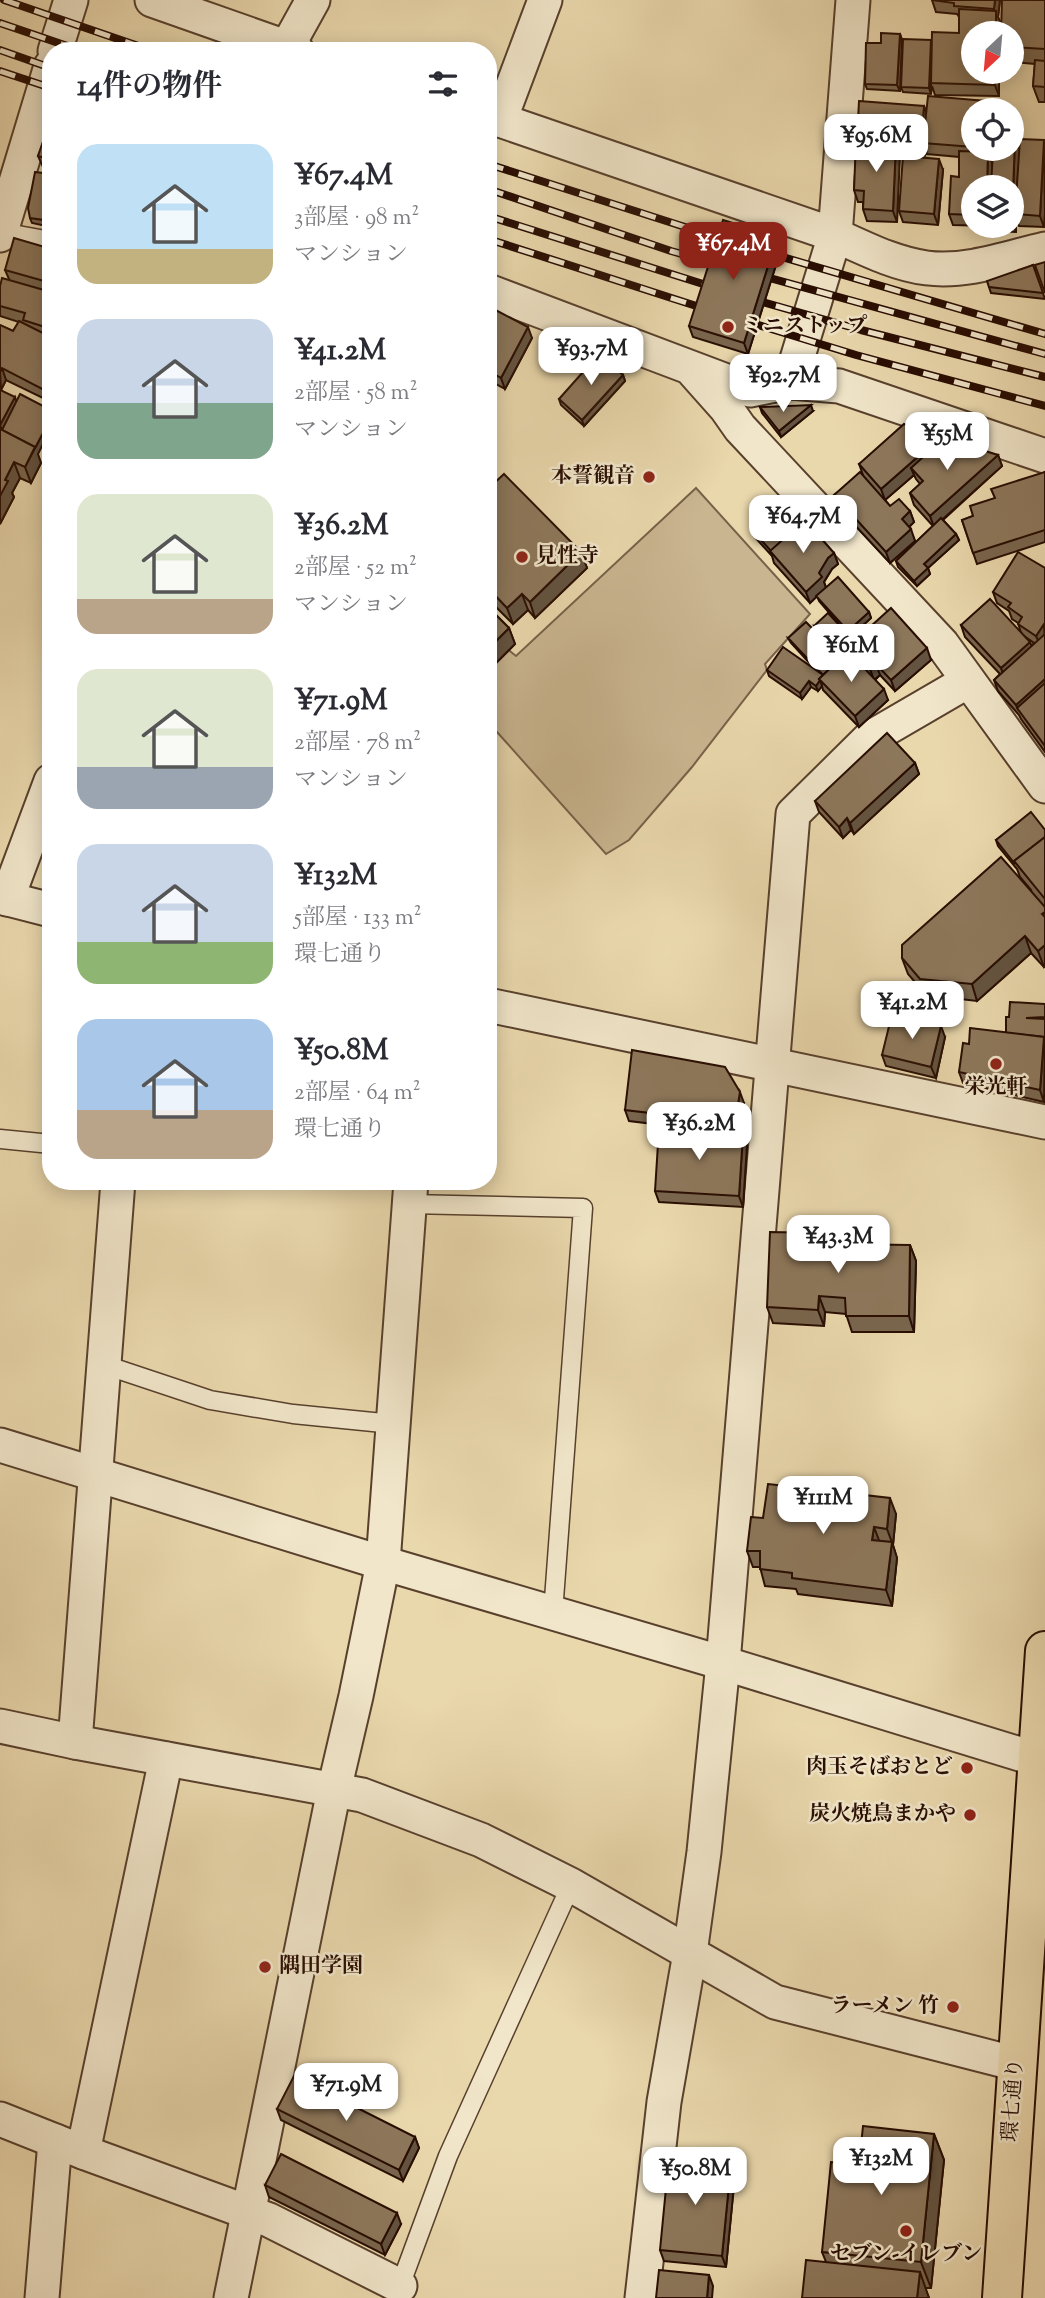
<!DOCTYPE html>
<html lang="ja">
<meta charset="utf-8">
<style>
:root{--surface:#fff;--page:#f2f2f3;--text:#2b2b33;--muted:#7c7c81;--accent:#8f2418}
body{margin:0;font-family:"Sorts Mill Goudy","Noto Serif JP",serif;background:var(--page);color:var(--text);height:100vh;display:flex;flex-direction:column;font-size:26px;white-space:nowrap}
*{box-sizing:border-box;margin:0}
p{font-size:23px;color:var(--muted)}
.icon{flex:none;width:38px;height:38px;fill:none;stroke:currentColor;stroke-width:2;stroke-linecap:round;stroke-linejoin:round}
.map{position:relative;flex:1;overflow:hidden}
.sheet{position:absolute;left:42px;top:42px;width:455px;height:1148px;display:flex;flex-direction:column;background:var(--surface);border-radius:28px;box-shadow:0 4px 18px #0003}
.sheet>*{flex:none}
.needle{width:46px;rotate:206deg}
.tools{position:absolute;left:961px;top:21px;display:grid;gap:14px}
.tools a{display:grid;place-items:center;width:63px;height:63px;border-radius:50%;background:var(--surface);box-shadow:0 4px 18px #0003;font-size:35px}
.price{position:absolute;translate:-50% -60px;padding:0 16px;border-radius:14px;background:#fff;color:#222;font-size:23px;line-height:46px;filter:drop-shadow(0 2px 4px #0008)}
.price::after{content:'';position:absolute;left:50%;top:42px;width:21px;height:16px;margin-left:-10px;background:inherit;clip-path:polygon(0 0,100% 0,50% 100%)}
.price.on{background:var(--accent);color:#fff}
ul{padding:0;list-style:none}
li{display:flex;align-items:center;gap:21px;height:175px;padding:0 35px}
li span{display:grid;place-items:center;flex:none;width:196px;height:140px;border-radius:21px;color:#555}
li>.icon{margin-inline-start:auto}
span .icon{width:84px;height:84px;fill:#fffc;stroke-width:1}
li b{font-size:30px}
h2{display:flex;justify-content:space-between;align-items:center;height:84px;padding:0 35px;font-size:30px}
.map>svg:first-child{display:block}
.green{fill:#c9b590;stroke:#786149;stroke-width:2}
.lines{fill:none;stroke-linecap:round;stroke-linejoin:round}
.service-casing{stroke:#58402d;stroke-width:21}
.minor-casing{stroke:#58402d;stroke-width:37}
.primary-casing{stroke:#280d02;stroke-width:42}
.service{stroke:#f1e6ca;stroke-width:18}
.minor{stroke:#f1e6ca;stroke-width:33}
.primary{stroke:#ead8ad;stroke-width:38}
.rail-casing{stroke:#280d02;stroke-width:8}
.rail{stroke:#f1e6ca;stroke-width:5;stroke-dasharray:16;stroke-linecap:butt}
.wall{fill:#79664e;stroke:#280d02;stroke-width:2;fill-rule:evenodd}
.shaded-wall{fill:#635340;stroke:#280d02;stroke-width:2}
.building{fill:#8d775b;stroke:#280d02;stroke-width:2}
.poi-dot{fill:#8f2418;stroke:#f1e6ca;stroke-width:2.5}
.labels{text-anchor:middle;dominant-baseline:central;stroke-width:5;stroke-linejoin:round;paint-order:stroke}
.poi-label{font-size:21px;font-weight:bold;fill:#280d02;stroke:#f1e6ca;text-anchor:end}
.street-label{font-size:21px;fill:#280d02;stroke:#f1e6ca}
</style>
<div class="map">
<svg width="1045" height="2298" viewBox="0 0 1045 2298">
<rect width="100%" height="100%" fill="#ead8ad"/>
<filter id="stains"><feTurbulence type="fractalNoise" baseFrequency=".00286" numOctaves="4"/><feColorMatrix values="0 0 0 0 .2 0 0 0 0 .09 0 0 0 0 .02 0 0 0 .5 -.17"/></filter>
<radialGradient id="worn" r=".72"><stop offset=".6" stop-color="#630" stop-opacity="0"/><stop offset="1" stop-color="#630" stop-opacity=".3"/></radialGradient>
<!-- green -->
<polygon class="green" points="696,488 810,614 765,664 767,670 692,767 629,840 606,854 488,722 488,647 505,647 516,656"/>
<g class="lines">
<!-- service casing -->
<g class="service-casing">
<g id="service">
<polyline points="0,234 18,235 51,241"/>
<polyline points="0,1139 51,1144"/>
<polyline points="409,1204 583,1208 553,1613"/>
<polyline points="105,1365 210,1400 293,1414 393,1424"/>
<polyline points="400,2286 448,2156 571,1885"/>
</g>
</g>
<!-- minor casing -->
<g class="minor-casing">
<g id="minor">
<polyline points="152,0 297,51"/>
<polyline points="287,47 313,0"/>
<polyline points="55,51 71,0"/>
<polyline points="488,116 835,235 853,0"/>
<polyline points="500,120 545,0"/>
<polyline points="0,235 51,66"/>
<polyline points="488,291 750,390 790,382 839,386 1045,456"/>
<polyline points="694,372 726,408 740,428 942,644 1045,786"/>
<path d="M 790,382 L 835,235 C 864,248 895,264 927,268 C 966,273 1007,258 1045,249"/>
<polyline points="0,897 51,910"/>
<polyline points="7,899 51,781"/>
<polyline points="488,1005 1045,1122"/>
<polyline points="0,1445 383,1563 723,1663 1036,1759 1045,1764"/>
<polyline points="0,1726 75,1742 362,1795 481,1840 571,1885 775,2002 1017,2064"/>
<polyline points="75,1742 118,1181"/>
<polyline points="0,2119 83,2152 269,2220 400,2286"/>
<polyline points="83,2152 166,1759"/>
<polyline points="42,2298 55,2141"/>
<polyline points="231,2298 334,1790 356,1696 383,1563 411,1181"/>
<polyline points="642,2298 664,2102 690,1953 704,1852 723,1663 793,814 870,738 968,681"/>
</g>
</g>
<!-- primary casing -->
<g class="primary-casing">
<polyline id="primary" points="1002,2298 1045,1651"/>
</g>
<!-- service -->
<use href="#service" class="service"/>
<!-- minor -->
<use href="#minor" class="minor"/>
<!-- primary -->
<use href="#primary" class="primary"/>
<!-- rail casing -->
<g class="rail-casing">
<g id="rail">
<polyline points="4,0 153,51"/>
<polyline points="0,23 82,51"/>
<polyline points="0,50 51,68"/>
<polyline points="0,71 51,88"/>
<polyline points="488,164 735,243"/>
<polyline points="488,189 671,251 728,267"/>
<polyline points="488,216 722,290"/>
<polyline points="488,239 715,312"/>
<polyline points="762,251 1045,334"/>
<polyline points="755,274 1045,354"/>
<polyline points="745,297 861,330 1045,377"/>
<polyline points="739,319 856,355 1045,406"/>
</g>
</g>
<!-- rail -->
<use href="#rail" class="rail"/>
</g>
<!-- wall -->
<g class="wall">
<polygon points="932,0 1000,0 998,17 1000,22 1000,33 973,33 999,72 999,96 935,95 932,86 931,94 903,92 901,87 931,40 959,33 959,17 957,14 936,12"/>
<polygon points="1045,0 1045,102 1039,102 1033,86 1035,64 1012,62 1012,33"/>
<polygon points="900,34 902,40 900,91 867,89 865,84 881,43"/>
<polygon points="986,101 989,110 973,110 973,149 987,149 987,152 992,163 1015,139 1044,227 1019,226 1016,218 1016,232 994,231 992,226 1012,226 1012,187 973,187 973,226 990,226 953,225 949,214 959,177 959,157 927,154 926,150 925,155 899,153 897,222 867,221 863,209 863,202 858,202 854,190 857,139 924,106 926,112"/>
<polygon points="51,125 51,170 43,167 38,156"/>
<polygon points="943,170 938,225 903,222 899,211"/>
<polygon points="51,174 51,227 32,223 30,218"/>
<polygon points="51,244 51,402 6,380 1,390 16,402 41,463 31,483 20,478 12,493 14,497 0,524 0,325 13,331 19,322 0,316 0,286 9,279 5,270 48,248"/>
<polygon points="781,249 748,354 693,337 689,326"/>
<polygon points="1033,265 1045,299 991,293 989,287"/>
<polygon points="488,306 532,338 505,389 488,380"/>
<polygon points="623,375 625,381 584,426 561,405 559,399"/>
<polygon points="760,407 813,411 781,437 762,413"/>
<polygon points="938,439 939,442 998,455 1002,466 943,520 956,534 959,540 928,568 930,574 917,586 898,567 896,561 933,526 914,505 910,493 920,484 916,479 914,475 885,500 890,506 910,511 914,522 909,527 915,541 890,563 838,507 834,495 863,475 859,464"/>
<polygon points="1045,472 1045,542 977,564 962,520 973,516 995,498"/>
<polygon points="488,476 493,484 581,552 587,568 535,618 528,610 513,624 496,607 492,611 509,628 515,644 488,671"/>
<polygon points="751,529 834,553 838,564 832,569 824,582 826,587 869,612 871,618 850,637 819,601 817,596 810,603 774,563 772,556 753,535"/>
<path d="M 1045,568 L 1045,752 L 1021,719 L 1019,715 L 998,691 L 994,680 L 1000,674 L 965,637 L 961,625 L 1021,633 L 1018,623 L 1012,619 L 1009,611 L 997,603 L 993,592 ZM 1024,636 L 1034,643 L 1031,646 L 1030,642 Z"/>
<polygon points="814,626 854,641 931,660 895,691 880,675 875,680 888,700 859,727 823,690 822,686 818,691 811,687 802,699 769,676 767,670 815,669 791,643 788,638 841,658 816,632"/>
<polygon points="915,763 919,774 854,834 851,830 843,838 819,812 815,801"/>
<polygon points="1045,830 1045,966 1044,967 1031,953 977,1001 926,995 908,974 902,958 1031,890 1020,877 1017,869 998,846 996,840"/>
<polygon points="1045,1004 1044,1102 963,1083 959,1072 969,1044 1006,1033 1009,1017"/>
<polygon points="945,1037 936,1078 886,1066 882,1055"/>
<polygon points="744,1103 740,1134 747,1145 743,1207 659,1202 655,1191 728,1133 629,1121 625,1110"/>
<polygon points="824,1233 829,1249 841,1250 910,1245 916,1261 914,1332 852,1332 846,1314 825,1312 824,1326 773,1323 767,1307"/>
<polygon points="896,1514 893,1545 897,1558 892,1606 798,1594 796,1589 765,1586 760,1567 753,1567 747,1551 763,1518"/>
<polygon points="277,2109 415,2137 419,2148 403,2181 281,2120"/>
<polygon points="934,2134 944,2160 931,2288 925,2288 929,2298 802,2298 826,2262 822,2252 859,2165"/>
<polygon points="735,2175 726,2267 664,2261 660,2250"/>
<polygon points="265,2185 401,2224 385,2255 269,2197"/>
</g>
<!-- shaded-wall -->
<g class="shaded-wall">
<polygon points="995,0 1000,0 998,17 1000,22 1000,33 996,33 996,14 994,9"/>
<polygon points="900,34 902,40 900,91 897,85"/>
<polygon points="931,40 931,94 929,88"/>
<polygon points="995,72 999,72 999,96 995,85"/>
<polygon points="924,106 928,117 923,143 926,150 925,155 921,144"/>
<polygon points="1015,139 1020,150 1015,214 1016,218 1016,232 1012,220"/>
<polygon points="1044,140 1045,213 1044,227 1040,216"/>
<polygon points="896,143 900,155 897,222 893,211"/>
<polygon points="988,152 992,163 992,187 987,187"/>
<polygon points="939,159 943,170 938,225 934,214"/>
<polygon points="777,237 781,249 748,354 744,343"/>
<polygon points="528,327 532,338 505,389 501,378"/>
<polygon points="2,368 6,380 1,390 0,372"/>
<polygon points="623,375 625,381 584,426 582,420"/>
<polygon points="51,386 51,399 48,392"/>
<polygon points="15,397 17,403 2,431 0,425"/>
<polygon points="811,405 813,411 781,437 779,431"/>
<polygon points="51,418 51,428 38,454 41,463 31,483 25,467"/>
<polygon points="938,439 942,451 911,468 914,475 885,500 881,489"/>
<polygon points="998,455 1002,466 934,527 930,516"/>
<polygon points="14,462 20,478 12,493 14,497 0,524 0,496 5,480"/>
<polygon points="492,479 498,495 488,504 488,483"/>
<polygon points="910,511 914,522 906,530 902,519"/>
<polygon points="911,529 915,541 890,563 886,552"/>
<polygon points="956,534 959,540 928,568 930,574 917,586 914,581 924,564"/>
<polygon points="581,552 587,568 535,618 530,602"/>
<polygon points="834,553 838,564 832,569 824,582 826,588 810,603 806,592 828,558"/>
<polygon points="490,590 496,607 488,614 488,592"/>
<polygon points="522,594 528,610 513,624 507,608"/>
<polygon points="869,612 871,618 850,637 848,631"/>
<polygon points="1044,624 1045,640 1041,647 1036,636"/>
<polygon points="509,628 515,644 488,671 488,649"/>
<polygon points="1030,642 1034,654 1005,680 1001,668"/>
<polygon points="849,646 852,652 843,660 841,654"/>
<polygon points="927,648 931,660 895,691 891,680"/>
<polygon points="876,664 880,675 874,680 870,669"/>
<polygon points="1045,679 1045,694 1018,709 1016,705"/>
<polygon points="820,680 822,686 818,691 816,686"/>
<polygon points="809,681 811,687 802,699 800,693"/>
<polygon points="884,689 888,700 859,727 855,716"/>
<polygon points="915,763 919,774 854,834 850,823"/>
<polygon points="847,818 851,830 843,838 839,827"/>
<polygon points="1025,936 1031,953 977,1001 972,984"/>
<polygon points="1045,945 1045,966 1044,967 1038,951"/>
<polygon points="941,1026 945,1037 936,1078 931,1067"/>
<polygon points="1044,1037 1045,1040 1044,1102 1040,1090"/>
<polygon points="740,1092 744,1103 740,1134 735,1123"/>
<polygon points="743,1134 747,1145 743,1207 739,1196"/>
<polygon points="824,1233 830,1250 824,1248"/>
<polygon points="910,1245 916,1261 914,1332 909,1316"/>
<polygon points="819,1296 825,1312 824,1326 818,1310"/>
<polygon points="890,1498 896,1514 893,1545 887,1529"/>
<polygon points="874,1527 880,1543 872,1540"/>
<polygon points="892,1542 897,1558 892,1606 886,1590"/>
<polygon points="934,2134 944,2160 931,2288 921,2262"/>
<polygon points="415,2137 419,2148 403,2181 399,2170"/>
<polygon points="731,2164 735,2175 726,2267 722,2256"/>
<polygon points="397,2213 401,2224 385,2255 381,2244"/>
<polygon points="920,2272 929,2298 917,2298"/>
<polygon points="709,2275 713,2286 712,2298 707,2298"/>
</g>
<!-- building -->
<g class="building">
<polygon points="932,0 995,0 994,9 954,6 954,3"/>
<polygon points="1002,0 1045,0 1045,49 1012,47 1012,33 1001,33"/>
<polygon points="959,9 996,11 996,33 973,33 973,72 995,72 995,85 931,83 932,32 959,33"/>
<polygon points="881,33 900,34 897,85 865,84 866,43 881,43"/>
<polygon points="903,39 931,40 929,88 901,87"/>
<polygon points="1035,60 1045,61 1045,87 1033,86"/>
<polygon points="928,96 986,101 985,110 973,110 973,147 923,143"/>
<polygon points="859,101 924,106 921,144 857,139"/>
<polygon points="49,124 51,125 51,160 38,156"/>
<polygon points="1012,139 1015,139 1012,220 1012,187 991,187 993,149 1012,149"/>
<polygon points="1020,139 1044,140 1040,216 1015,214"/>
<polygon points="856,141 896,143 893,211 863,209 864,191 854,190"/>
<polygon points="959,151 988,152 987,187 973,187 973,215 949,214 951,176 959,177"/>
<polygon points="903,156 939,159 934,214 899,211"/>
<polygon points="35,172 51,174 51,221 30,218 28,208"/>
<polygon points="723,220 777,237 744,343 689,326"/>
<polygon points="14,238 48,248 49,243 51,244 51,283 5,270"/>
<polygon points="1045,262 1045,293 1035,265"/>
<polygon points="1033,265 1043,293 989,287 987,281"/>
<polygon points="2,278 51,292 51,329 23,320 25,313 0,306 0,286"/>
<polygon points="488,306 528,327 501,378 488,371"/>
<polygon points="19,321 51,337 51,386 48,392 2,368 0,372 0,325 13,331"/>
<polygon points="599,354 623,375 582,420 559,399"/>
<polygon points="0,390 15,397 0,425"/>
<polygon points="20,394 51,410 51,418 35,448 35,447 2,430"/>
<polygon points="811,405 779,431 760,407"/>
<polygon points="904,424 938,439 881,489 859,464"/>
<polygon points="0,429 35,447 25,467 14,462 5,480 8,481 0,496"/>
<polygon points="944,438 998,455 930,516 910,493 923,481 911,468"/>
<polygon points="860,472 890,506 899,499 910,511 902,519 911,529 886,552 834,495"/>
<polygon points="1045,472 1045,530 973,553 962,520 973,516 970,506 995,498 991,489"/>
<polygon points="504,474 581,552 530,602 522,594 507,608 490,590 488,592 488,489"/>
<polygon points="785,499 805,520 771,551 751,529"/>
<polygon points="941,518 956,534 924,564 928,568 914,581 896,561"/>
<polygon points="805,520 834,553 828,558 819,573 822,577 806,592 770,551"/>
<polygon points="1018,552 1045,568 1045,624 1044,624 1036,636 1018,624 1022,617 1008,607 1011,603 993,592"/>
<polygon points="838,577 869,612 848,631 816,596"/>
<polygon points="990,599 1030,642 1001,668 961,625"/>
<polygon points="488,607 509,628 488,649"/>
<polygon points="891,608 927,648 891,680 876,664 870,669 849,646"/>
<polygon points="828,613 854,641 841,654 814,626"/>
<polygon points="806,622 841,658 823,675 788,638"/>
<polygon points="1045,634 1045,679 1016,705 994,680"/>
<polygon points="783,647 823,675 819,679 820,680 816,686 809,681 800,693 767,670"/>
<polygon points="848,651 884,689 855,716 819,679"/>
<polygon points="1045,683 1045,746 1017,708"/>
<polygon points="887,733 915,763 850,823 847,818 839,827 815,801"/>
<polygon points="1031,812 1045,830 1045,837 1014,861 1015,864 996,840"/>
<polygon points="1045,837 1045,899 1014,861"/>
<polygon points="1001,857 1045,907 1045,912 1042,914 1045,917 1045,945 1038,951 1025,936 972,984 920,979 902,958 902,945"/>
<polygon points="1010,1002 1045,1004 1045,1017 1026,1018 1045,1019 1045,1037 1006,1033 1006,1017 1009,1017"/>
<polygon points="892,1014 941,1026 931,1067 882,1055"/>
<polygon points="970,1028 1044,1037 1040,1090 959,1072 963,1043 969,1044"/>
<polygon points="632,1050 725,1067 740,1092 735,1123 625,1110"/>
<polygon points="659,1128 743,1134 739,1196 655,1191"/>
<polygon points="770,1232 824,1233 824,1248 841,1250 842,1244 910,1245 909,1316 846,1316 845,1298 819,1296 818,1310 767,1307"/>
<polygon points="768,1484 890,1498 887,1529 874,1527 872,1540 892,1542 886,1590 792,1578 792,1573 760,1569 760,1551 747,1551 751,1517 763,1518"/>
<polygon points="294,2076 415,2137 399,2170 277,2109"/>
<polygon points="863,2126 934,2134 921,2262 822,2252 831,2162 859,2165"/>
<polygon points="281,2154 397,2213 381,2244 265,2185"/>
<polygon points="669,2157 731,2164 722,2256 660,2250"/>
<polygon points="806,2260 920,2272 917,2298 802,2298"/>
<polygon points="659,2270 709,2275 707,2298 656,2298"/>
</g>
<!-- markers -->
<g class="poi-dot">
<circle cx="728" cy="327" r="7"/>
<circle cx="649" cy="477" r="7"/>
<circle cx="522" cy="557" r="7"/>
<circle cx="996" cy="1064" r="7"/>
<circle cx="967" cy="1768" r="7"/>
<circle cx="970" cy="1815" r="7"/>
<circle cx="265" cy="1967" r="7"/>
<circle cx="953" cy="2007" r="7"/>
<circle cx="906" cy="2231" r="7"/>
</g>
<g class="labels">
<!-- poi labels -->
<g class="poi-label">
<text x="742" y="327" text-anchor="start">ミニストップ</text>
<text x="635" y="477">本誓観音</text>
<text x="536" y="557" text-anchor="start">見性寺</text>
<text x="996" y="1088" text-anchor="middle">栄光軒</text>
<text x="953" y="1768">肉玉そばおとど</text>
<text x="956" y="1815">炭火焼鳥まかや</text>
<text x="279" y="1967" text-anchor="start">隅田学園</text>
<text x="939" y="2007">ラーメン 竹</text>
<text x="906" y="2255" text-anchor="middle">セブン-イレブン</text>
</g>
<!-- street labels -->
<g class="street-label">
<text transform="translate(1014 2100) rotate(-86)">環七通り</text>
</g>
</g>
<rect width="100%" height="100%" filter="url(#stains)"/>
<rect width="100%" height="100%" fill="url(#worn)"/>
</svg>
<div class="tools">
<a><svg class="needle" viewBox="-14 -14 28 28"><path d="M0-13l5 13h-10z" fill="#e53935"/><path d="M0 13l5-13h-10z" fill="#7c7c81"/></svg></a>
<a><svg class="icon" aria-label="locate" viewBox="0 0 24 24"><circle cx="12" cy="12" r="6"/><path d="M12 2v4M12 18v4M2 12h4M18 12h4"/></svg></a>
<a><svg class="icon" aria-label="layers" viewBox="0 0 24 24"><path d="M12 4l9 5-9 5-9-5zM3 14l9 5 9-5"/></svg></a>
</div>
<b class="price" style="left:876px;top:174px">¥95.6M</b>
<b class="price on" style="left:733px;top:282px">¥67.4M</b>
<b class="price" style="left:591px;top:387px">¥93.7M</b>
<b class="price" style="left:783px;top:414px">¥92.7M</b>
<b class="price" style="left:947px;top:472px">¥55M</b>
<b class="price" style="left:803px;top:555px">¥64.7M</b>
<b class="price" style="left:851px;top:684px">¥61M</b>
<b class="price" style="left:912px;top:1041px">¥41.2M</b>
<b class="price" style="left:699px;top:1162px">¥36.2M</b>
<b class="price" style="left:838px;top:1275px">¥43.3M</b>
<b class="price" style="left:823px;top:1536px">¥111M</b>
<b class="price" style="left:346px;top:2123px">¥71.9M</b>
<b class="price" style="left:881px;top:2197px">¥132M</b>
<b class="price" style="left:695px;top:2207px">¥50.8M</b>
<section class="sheet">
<h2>14件の物件<svg class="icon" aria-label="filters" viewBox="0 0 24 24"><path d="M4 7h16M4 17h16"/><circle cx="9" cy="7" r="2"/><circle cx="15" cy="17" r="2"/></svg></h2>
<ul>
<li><span style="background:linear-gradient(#bfe0f5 75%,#c2b280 0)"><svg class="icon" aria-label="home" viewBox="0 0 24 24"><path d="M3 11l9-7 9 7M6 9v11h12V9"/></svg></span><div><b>¥67.4M</b><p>3部屋 · 98 m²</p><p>マンション</p></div></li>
<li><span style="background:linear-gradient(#c9d6e8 60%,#7fa58c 0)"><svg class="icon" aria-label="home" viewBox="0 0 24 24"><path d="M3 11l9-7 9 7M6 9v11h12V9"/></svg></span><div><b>¥41.2M</b><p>2部屋 · 58 m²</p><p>マンション</p></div></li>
<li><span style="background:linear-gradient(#dfe7d0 75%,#b9a48a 0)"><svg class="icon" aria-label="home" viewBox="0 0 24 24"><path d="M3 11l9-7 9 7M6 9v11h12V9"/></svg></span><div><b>¥36.2M</b><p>2部屋 · 52 m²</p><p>マンション</p></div></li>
<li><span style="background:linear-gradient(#dfe7d0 70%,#9aa5b1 0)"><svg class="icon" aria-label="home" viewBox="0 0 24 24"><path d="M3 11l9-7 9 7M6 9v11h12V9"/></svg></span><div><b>¥71.9M</b><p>2部屋 · 78 m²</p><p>マンション</p></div></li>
<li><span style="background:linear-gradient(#c9d6e8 70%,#8fb573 0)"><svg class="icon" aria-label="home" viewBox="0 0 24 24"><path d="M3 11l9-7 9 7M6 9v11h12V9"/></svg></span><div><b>¥132M</b><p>5部屋 · 133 m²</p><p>環七通り</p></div></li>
<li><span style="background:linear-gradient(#a9c7e8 65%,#b9a48a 0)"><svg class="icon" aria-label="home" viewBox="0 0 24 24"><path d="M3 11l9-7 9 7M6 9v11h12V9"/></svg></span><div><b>¥50.8M</b><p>2部屋 · 64 m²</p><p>環七通り</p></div></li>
</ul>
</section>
</div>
